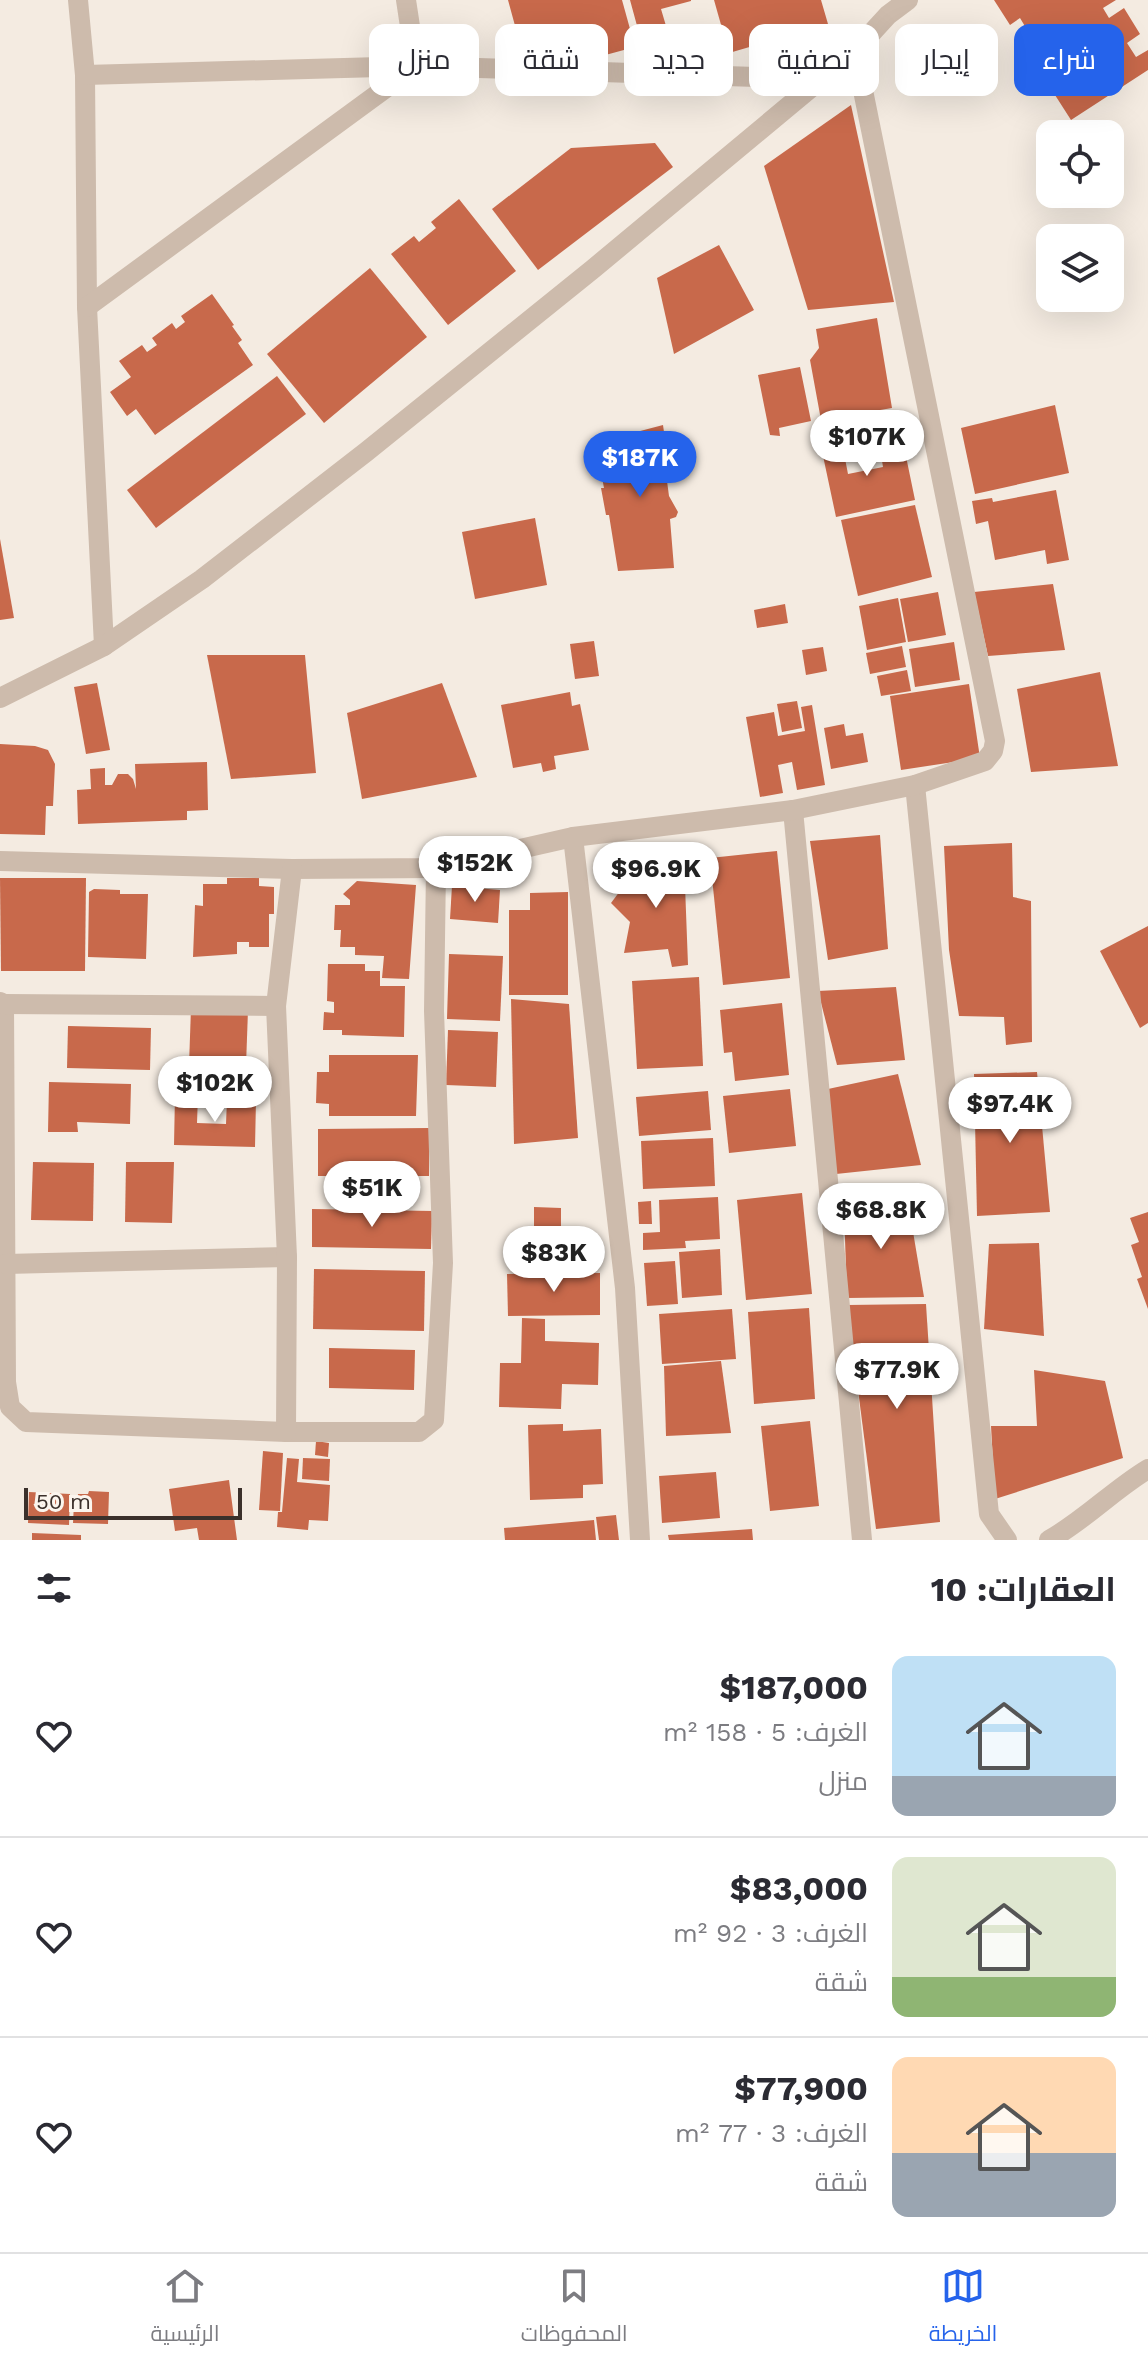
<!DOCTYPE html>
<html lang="ar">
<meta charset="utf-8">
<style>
:root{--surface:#fff;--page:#f7f7f7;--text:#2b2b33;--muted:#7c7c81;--line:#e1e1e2;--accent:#2563eb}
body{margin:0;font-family:"Work Sans",Cairo,sans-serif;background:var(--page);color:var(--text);direction:rtl;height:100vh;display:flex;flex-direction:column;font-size:30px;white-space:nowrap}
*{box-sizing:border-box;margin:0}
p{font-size:26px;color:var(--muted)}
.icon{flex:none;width:44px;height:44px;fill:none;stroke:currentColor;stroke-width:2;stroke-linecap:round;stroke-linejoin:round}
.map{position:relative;height:1540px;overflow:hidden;direction:ltr}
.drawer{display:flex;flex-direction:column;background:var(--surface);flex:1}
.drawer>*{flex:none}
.top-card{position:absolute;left:24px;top:24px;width:1100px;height:72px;direction:rtl;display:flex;gap:16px}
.tools{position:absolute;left:1036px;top:120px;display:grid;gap:16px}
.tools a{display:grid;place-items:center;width:88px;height:88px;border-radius:16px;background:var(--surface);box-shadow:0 8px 32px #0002;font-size:40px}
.scale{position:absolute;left:24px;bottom:20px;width:218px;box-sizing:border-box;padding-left:8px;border:4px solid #3b302b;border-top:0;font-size:22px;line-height:28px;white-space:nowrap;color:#3b302b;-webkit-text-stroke:6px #fbf5ee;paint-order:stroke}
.price{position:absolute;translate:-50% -68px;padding:0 18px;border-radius:28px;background:#fff;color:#222;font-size:26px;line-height:52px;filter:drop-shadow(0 2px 4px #0008)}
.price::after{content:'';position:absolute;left:50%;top:48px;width:24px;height:18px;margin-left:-12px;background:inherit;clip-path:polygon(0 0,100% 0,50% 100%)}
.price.active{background:var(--accent);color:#fff}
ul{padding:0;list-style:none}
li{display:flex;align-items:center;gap:24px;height:200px;padding:0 32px}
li+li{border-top:2px solid var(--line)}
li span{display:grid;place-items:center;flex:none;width:224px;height:160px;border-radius:16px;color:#555}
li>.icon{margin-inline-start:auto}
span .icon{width:96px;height:96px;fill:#fffc;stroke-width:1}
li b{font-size:34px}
h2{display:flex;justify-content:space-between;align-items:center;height:96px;padding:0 32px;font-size:34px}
.tag{padding:0 28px;border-radius:16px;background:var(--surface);box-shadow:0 8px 32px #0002;font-size:28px;line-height:72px}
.tag.active{background:var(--accent);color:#fff}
.tab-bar{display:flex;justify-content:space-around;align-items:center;height:112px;border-top:2px solid var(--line);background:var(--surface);font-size:22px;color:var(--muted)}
.tab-bar a{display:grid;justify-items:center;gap:4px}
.tab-bar .active{color:var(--accent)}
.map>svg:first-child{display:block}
.building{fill:#c8694b}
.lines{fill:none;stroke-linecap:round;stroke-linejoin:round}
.minor{stroke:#cdbbac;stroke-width:20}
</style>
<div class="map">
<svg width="1148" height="1540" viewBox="0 0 1148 1540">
<rect width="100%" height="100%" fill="#f4ebe1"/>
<!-- building -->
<g class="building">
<polygon points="508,0 622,0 635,47 561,67 523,55"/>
<polygon points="630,0 691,0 691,1 661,9 669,36 653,41 656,52 645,55"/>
<polygon points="714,0 821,0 828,24 729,53"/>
<polygon points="994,0 1116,0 1103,8 1109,18 1124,8 1140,34 1127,43 1136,57 1148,50 1148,70 1071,120 1055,95 1065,89 1051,68 1047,70 1034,50 1038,48 1020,18 1010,25"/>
<polygon points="851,105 894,302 808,310 764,166"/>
<polygon points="655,143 673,167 538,270 492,209 571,148"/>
<polygon points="459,199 516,271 448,325 391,254 414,236 419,242 436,228 431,222"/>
<polygon points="719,245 754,310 674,354 657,278"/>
<polygon points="370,268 427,337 324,423 267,354"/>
<polygon points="212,294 234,325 232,326 242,340 238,343 253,365 155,435 136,409 127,416 110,392 131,377 119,361 142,345 147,352 157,345 152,338 172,323 176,329 185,322 181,316"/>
<polygon points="877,318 892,408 821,420 810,360 819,348 816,329"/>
<polygon points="800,367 811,421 779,428 780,436 770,435 758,375"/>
<polygon points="277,376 306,414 156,528 127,490"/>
<polygon points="1055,405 1069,473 975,494 961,428"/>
<polygon points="663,425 665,439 674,440 680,450 679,459 667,462 670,468 667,481 669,496 678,512 676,517 670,519 674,568 618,571 609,515 606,515 601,488 604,488 597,451 627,442 625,435"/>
<polygon points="840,433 848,474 883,467 879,442 902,437 915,500 836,517 819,437"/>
<polygon points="1056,490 1069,560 1047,564 1045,550 995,560 988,521 976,524 972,501 992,498 993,502"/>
<polygon points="915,505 932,577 858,596 841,520"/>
<polygon points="535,518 547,585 475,599 462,532"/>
<polygon points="0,539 14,618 0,620"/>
<polygon points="1053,584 1065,650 988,656 974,592"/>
<polygon points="938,592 946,635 908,642 900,599"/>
<polygon points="898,598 906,642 867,650 859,606"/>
<polygon points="785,604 788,623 757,628 754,610"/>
<polygon points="594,641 599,676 575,679 570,644"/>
<polygon points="954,642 960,680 915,687 909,649"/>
<polygon points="902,646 906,667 870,674 866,653"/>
<polygon points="823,647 827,671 806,675 802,650"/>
<polygon points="207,655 305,655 316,773 231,779"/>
<polygon points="907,670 911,691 881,696 877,676"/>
<polygon points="1100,672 1118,766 1031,772 1017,689"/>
<polygon points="97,683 110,750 86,754 74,687"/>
<polygon points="442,683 477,777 362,799 347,713"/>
<polygon points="969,684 980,758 901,770 890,696"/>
<polygon points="570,692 572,706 580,704 589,750 554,756 556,769 543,772 541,763 513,768 501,705"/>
<polygon points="797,701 802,728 782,732 777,704"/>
<polygon points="812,705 825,785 797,790 792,762 778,765 783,793 760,797 746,717 774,712 778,736 805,731 801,707"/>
<polygon points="844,724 846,736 863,733 868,762 831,769 824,728"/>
<polygon points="0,744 35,746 48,750 55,764 53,806 46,806 45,835 0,834"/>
<polygon points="207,762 208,810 187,811 187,820 78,824 77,790 91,789 90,769 105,768 105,785 112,785 118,774 128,774 133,779 136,789 135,764"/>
<polygon points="880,835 888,949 828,960 810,841"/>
<polygon points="1012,843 1013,897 1031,901 1032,1042 1006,1045 1004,1017 959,1016 949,950 944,846"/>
<polygon points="777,851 790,978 723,985 710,858"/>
<polygon points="684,859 688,965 672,967 668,949 624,953 630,922 611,903 638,867"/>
<polygon points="0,878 86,878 85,971 1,971"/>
<polygon points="227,878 259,878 259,886 274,887 274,914 269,914 269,947 249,947 249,942 237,942 237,954 193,957 195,905 203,906 203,884 227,884"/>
<polygon points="357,881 416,885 409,979 382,978 384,956 355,955 355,947 340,947 341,930 334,930 335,905 350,905 350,900 343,894"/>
<polygon points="452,886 500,890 498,923 450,919"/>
<polygon points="94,889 120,890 120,894 148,894 146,959 88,957 89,892"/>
<polygon points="568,892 568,995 509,995 509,910 530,910 530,893"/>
<polygon points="1148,926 1148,1023 1140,1028 1100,951"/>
<polygon points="449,954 503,956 500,1021 447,1019"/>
<polygon points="328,964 365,964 365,971 380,971 380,986 405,986 404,1037 342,1035 342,1030 323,1030 324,1012 334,1013 334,1002 327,1001"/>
<polygon points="699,977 703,1066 637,1069 632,981"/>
<polygon points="896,987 905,1060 837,1065 818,991"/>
<polygon points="511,999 569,1004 578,1138 514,1144"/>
<polygon points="782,1003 789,1075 735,1081 732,1052 724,1053 720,1010"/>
<polygon points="191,1008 248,1010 246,1066 189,1065"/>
<polygon points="68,1026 151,1028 150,1070 67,1068"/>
<polygon points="448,1030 498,1032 496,1087 446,1085"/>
<polygon points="329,1055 418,1055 416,1116 329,1116 329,1104 316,1103 317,1072 329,1072"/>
<polygon points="1037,1072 1050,1212 977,1216 974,1074"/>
<polygon points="898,1074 921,1165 836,1174 828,1089"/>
<polygon points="49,1082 131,1084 130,1124 77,1122 78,1132 48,1132"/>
<polygon points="790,1089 796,1146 729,1153 723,1096"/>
<polygon points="708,1091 711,1130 639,1136 636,1097"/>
<polygon points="175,1095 198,1095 197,1123 226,1124 227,1099 256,1100 255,1147 174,1145"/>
<polygon points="429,1128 429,1176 318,1176 318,1129"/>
<polygon points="713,1138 715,1186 643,1189 641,1141"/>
<polygon points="33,1162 94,1163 93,1221 31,1220"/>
<polygon points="126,1162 174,1162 172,1223 125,1222"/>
<polygon points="802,1193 812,1294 746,1300 737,1200"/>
<polygon points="907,1196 924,1297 847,1298 844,1209"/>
<polygon points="718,1197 720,1239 685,1241 686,1248 643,1250 643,1233 660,1232 659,1200"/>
<polygon points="651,1201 652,1224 639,1224 638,1202"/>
<polygon points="534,1207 561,1208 561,1227 534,1226"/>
<polygon points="312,1209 432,1211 431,1249 312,1247"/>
<polygon points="1148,1212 1148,1309 1137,1279 1142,1277 1131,1245 1139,1242 1130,1218"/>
<polygon points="1039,1243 1044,1336 984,1329 989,1244"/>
<polygon points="720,1249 722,1295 682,1298 679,1252"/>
<polygon points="675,1261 678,1304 647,1306 644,1263"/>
<polygon points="314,1269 425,1271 424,1331 313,1329"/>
<polygon points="600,1273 600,1315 508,1316 507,1274"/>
<polygon points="926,1304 940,1522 876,1529 847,1305"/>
<polygon points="809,1308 815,1399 754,1404 748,1312"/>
<polygon points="732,1309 736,1359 662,1364 659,1314"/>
<polygon points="522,1318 545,1319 545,1341 599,1343 598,1385 562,1384 561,1409 499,1407 500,1363 521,1363"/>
<polygon points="329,1348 415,1350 414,1390 329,1388"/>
<polygon points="721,1361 731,1433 666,1436 664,1366"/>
<polygon points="1034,1370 1105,1381 1123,1458 995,1499 991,1426 1037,1426"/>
<polygon points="810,1421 819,1506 770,1511 761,1426"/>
<polygon points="563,1424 563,1431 601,1429 603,1484 583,1485 583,1498 530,1500 528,1425"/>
<polygon points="316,1441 329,1443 328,1457 315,1455"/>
<polygon points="263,1451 283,1453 280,1511 259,1510"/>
<polygon points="287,1458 299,1459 297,1482 330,1485 328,1521 309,1520 308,1530 277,1527 278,1512 282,1512"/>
<polygon points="303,1458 330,1459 329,1481 302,1479"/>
<polygon points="716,1472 720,1518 662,1523 659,1476"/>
<polygon points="229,1480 237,1540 199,1540 197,1528 175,1531 169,1489"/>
<polygon points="89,1491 109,1492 108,1524 73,1523 74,1503 77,1503 78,1494 88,1494"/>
<polygon points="29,1492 70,1494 69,1525 28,1523"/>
<polygon points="616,1515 619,1540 599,1540 596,1517"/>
<polygon points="594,1520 596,1540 505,1540 504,1528"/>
<polygon points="752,1529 753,1540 669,1540 668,1535"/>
<polygon points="32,1533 81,1535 81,1540 32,1540"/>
</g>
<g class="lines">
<!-- minor -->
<g class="minor">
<polyline points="78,0 85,75 87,307 104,646"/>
<polyline points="406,0 416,66 822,79"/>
<polyline points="85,75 416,66"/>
<polyline points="87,307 416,66"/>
<polyline points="0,698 104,646 202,579 366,452 593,269 855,51 888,15 908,0"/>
<polyline points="915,785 989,1514 1007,1540"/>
<polyline points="793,810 862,1540"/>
<polyline points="573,837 625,1288 640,1540"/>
<polyline points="0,861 292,869 436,868 573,837 793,810 915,785 985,761 993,751 995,741 855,51"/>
<polyline points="0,1002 4,1004 6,1382 10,1407 26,1422 286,1432 419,1432 434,1420 443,1263 434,1011 436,868"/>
<polyline points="4,1004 276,1006"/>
<polyline points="6,1264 287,1257"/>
<polyline points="286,1432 287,1257 276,1006 292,869"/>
<path d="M 1049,1540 C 1085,1520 1113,1490 1148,1469"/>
</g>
</g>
</svg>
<div class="tools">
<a><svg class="icon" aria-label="locate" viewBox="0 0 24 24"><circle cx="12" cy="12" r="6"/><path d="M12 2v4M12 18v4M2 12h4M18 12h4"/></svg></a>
<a><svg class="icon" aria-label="layers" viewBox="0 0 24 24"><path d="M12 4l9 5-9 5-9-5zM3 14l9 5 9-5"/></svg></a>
</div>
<div class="scale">50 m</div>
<b class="price" style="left:867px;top:478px">$107K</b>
<b class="price active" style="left:640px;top:499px">$187K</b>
<b class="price" style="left:475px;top:904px">$152K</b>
<b class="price" style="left:656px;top:910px">$96.9K</b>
<b class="price" style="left:215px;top:1124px">$102K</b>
<b class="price" style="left:1010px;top:1145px">$97.4K</b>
<b class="price" style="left:372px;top:1229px">$51K</b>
<b class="price" style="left:881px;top:1251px">$68.8K</b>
<b class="price" style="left:554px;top:1294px">$83K</b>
<b class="price" style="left:897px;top:1411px">$77.9K</b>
<div class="top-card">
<a class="tag active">شراء</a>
<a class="tag">إيجار</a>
<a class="tag">تصفية</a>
<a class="tag">جديد</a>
<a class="tag">شقة</a>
<a class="tag">منزل</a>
</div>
</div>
<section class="drawer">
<h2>العقارات: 10<svg class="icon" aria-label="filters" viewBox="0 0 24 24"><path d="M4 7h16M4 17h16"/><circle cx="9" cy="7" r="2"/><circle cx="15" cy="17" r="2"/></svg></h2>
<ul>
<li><span style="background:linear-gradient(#bfe0f5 75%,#9aa5b1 0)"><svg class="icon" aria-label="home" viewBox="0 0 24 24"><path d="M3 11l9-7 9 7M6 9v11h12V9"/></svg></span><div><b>$187,000</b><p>الغرف: 5 · 158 m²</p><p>منزل</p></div><svg class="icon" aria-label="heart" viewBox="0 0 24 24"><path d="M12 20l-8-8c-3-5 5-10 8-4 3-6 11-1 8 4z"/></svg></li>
<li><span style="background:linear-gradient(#dfe7d0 75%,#8fb573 0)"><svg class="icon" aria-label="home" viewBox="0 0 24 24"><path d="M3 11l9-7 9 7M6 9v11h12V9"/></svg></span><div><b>$83,000</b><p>الغرف: 3 · 92 m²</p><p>شقة</p></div><svg class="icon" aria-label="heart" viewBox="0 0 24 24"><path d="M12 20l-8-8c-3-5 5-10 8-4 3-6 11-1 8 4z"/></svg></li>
<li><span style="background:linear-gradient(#ffd9b3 60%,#9aa5b1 0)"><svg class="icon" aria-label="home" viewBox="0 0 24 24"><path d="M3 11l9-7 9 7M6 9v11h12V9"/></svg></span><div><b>$77,900</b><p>الغرف: 3 · 77 m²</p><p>شقة</p></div><svg class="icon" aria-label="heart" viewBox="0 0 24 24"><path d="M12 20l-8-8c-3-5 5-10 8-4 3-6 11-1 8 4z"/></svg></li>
</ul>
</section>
<nav class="tab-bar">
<a class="active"><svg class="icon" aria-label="map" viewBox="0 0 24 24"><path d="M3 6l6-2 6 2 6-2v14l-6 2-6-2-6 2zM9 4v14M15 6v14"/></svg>الخريطة</a>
<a><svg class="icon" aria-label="saved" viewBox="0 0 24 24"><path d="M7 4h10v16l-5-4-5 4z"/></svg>المحفوظات</a>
<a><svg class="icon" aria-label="home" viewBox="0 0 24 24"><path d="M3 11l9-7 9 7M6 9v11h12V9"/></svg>الرئيسية</a>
</nav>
